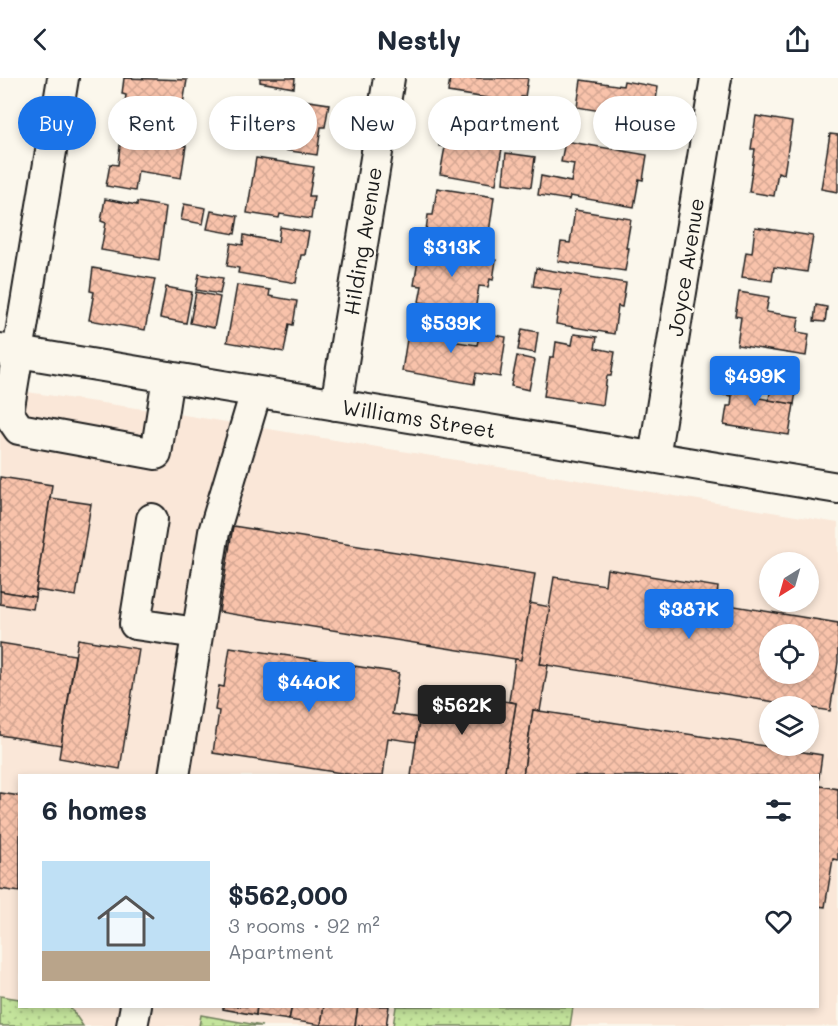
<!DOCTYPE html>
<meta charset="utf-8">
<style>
:root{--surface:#fff;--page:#f2f2f3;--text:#1f2937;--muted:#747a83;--line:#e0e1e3;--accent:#1a73e8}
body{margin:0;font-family:Mali,sans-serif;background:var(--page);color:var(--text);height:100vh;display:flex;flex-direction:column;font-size:22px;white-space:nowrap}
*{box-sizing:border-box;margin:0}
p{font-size:20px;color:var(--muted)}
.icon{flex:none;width:33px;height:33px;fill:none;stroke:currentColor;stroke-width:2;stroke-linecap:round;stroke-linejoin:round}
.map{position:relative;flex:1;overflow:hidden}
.side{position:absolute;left:18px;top:696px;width:801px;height:234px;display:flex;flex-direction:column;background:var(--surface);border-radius:0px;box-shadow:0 3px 9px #0003}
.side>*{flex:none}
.top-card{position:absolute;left:18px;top:18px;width:802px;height:54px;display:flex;gap:12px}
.needle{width:39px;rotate:217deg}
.controls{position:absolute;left:759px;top:474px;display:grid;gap:12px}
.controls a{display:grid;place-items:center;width:60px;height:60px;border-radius:50%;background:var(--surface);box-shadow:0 3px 9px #0003;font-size:30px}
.price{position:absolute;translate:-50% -51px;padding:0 14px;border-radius:6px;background:var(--accent);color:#fff;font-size:20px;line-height:39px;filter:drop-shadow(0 2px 3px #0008)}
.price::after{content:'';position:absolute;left:50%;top:36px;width:18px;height:14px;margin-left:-9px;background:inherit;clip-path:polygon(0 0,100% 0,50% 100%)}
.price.active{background:#222;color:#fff}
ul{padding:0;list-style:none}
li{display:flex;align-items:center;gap:18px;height:150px;padding:0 24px}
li+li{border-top:2px solid var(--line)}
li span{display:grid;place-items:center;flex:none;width:168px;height:120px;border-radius:0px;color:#555}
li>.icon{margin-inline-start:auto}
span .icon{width:72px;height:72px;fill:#fffc;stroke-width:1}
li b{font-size:26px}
h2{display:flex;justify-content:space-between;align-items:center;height:72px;padding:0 24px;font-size:26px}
.tag{padding:0 21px;border-radius:27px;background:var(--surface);box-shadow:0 3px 9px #0003;font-size:21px;line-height:54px}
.tag.active{background:var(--accent);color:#fff}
header{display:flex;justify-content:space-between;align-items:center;height:78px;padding:0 24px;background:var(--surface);font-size:27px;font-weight:700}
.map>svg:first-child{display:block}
.built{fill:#fae7d8;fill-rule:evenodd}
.grass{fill:url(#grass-dots);stroke:#70805c;stroke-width:1.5}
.building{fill:url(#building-cross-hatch);stroke:#1c1c1c;stroke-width:1.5;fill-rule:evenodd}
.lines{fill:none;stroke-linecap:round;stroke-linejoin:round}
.minor-casing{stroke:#1c1c1c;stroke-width:34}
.minor{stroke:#fbf7ec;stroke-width:30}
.labels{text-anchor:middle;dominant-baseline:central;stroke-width:4.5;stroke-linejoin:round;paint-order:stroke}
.street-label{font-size:21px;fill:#1c1c1c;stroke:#fbf7ec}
</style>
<header><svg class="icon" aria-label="back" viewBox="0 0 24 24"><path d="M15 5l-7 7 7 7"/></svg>Nestly<svg class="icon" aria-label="share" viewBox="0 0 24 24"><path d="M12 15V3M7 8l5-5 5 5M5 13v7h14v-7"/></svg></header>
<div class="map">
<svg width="838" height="948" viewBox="0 0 838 948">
<defs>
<pattern id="grass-dots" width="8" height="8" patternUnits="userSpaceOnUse" patternTransform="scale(1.5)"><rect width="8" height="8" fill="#c4e49c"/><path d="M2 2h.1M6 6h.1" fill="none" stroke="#a8c386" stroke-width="1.8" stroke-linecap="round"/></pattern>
<pattern id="building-cross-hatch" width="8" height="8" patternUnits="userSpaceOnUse" patternTransform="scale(1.5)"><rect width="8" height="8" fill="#f9c3ab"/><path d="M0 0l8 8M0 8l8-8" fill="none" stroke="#d5a793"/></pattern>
</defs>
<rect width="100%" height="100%" fill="#fbf7ec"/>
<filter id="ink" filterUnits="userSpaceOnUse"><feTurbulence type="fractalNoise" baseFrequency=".0167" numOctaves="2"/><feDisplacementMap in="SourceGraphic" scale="12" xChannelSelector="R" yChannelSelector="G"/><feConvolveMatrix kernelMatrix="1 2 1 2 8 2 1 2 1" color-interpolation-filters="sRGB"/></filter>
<g filter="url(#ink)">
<!-- built -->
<path class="built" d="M 0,310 L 184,337 L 838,445 L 838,948 L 0,948 ZM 770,484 L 808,484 L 808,524 L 770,524 ZM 770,556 L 808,556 L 808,596 L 770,596 ZM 770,628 L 808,628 L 808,668 L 770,668 ZM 20,698 L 818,698 L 818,928 L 20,928 Z"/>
<!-- grass -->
<g class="grass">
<polygon points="0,918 19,921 20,928 70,929 83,948 0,948"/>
<polygon points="396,929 396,928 573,929 570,948 393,948"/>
<polygon points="201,937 262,948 199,948"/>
</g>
<!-- building -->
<g class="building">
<polygon points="124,0 187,2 182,32 189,33 185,56 122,45 126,17 122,16"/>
<polygon points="260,0 295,0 294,10 260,4"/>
<polygon points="450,0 528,0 525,19 521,19 519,34 499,31 500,22 448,14"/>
<polygon points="581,2 623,8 624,3 658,9 652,47 600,38 601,33 577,29"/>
<polygon points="268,17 329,26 325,49 321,49 317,77 257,68 263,31 266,32"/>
<polygon points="531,35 544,38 542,51 529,49"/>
<polygon points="756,38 792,44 784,96 778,94 774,118 749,114 755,71 751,71"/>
<polygon points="551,39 564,41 562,55 549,53"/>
<polygon points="443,44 471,50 469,64 502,70 496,106 440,96 445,69 439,68"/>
<polygon points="830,56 838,57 838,114 821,111"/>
<polygon points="121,58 186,68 181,100 138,93 135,113 106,108 110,86 118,87"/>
<polygon points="565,63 647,77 643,102 639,101 634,129 570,118 569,122 538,117 541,98 571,104 574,86 561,84"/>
<polygon points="506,75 535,79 531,109 503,105"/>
<polygon points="256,80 314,89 309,118 314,118 311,141 280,136 279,140 247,135"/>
<polygon points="437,110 494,119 489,155 456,150 453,165 425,160 428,137 433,137"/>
<polygon points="105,121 137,127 137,124 166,129 159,182 101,172 106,145 101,143"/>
<polygon points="184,126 206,130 203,146 181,142"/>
<polygon points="575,132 631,141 626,170 629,170 625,193 558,183 561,164 570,165"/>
<polygon points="211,133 238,138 235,156 207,151"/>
<polygon points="280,149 309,154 305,177 301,177 296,205 238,195 239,190 227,188 231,165 243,167 244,157 278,164"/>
<polygon points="755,149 813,158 807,194 774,189 772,203 742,199 746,174 752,175"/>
<polygon points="420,170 496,182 493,202 490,201 488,209 479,208 475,233 419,224 422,208 414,207"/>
<polygon points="93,190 155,201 145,252 89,242 94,214 90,213"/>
<polygon points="536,190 626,205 622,229 618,228 614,256 556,246 561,212 533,208"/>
<polygon points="199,196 223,200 220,216 196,212"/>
<polygon points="237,207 270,212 269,218 297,223 293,247 289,246 284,274 227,264"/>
<polygon points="166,209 192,214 186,245 160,240"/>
<polygon points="196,214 220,219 214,250 190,245"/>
<polygon points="739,214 769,219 766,234 799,239 797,254 809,256 806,278 737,267 741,239 735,238"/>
<polygon points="816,227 827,229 825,244 814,243"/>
<polygon points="410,242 453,249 451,263 477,267 480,254 506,259 500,299 476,295 474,306 402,293"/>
<polygon points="522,251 538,254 535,275 518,272"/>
<polygon points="574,256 597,259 595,270 615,274 611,298 607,298 603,327 544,318 550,279 554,279 556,264 572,267"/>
<polygon points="517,278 535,282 529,312 511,308"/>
<polygon points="728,293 756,298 753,319 794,326 789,357 724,347 727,328 731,328 732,318 724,317"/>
<polygon points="772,298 798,301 794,326 769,322"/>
<polygon points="0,399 52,407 35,519 0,513"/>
<polygon points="50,420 91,426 76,518 36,512"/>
<polygon points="233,448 535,496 521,582 219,534"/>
<path d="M 607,491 L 718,509 L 716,525 L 838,545 L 838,584 L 830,633 L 540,586 L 554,499 L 605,507 ZM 770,556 L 808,556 L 808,596 L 770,596 Z"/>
<polygon points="0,513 35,519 33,531 0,526"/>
<polygon points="530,525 550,529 540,586 548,587 540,633 533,632 523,698 504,698 516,625 509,623 515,581 521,582"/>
<polygon points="78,561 139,571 120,691 59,680"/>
<polygon points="0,565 75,577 61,667 0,657"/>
<polygon points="230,569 399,595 392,636 420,640 416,664 388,660 383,698 360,698 213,675 219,633 215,632 219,608 224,609"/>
<polygon points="424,610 516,625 504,698 411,698"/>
<polygon points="533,632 822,677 818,706 818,698 523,698"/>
<polygon points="820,708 838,711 838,782 833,781 825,829 818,828 818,724"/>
<polygon points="0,715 20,718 20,814 0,811"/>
<polygon points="223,928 257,928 256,937 223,931"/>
<polygon points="257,928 292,928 289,942 256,937"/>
<polygon points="292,928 324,928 321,947 289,942"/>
<polygon points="324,928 358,928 355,948 321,947"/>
<polygon points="358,928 389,928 386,948 355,948"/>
</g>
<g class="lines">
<!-- minor casing -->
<g class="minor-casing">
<g id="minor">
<polyline points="63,0 8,335 19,351 156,376 168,299"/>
<polyline points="0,271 838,410"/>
<polyline points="336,327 389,0"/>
<polyline points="654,379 716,0"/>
<polyline points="152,441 135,546 197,555"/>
<polyline points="174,698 214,454 256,314"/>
<polyline points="132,948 136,928"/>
</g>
</g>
<!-- minor -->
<use href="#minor" class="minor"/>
</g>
</g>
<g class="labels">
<!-- street labels -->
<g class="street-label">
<text transform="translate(362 163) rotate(-81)">Hilding Avenue</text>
<text transform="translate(685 189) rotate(-81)">Joyce Avenue</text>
<text transform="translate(419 340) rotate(9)">Williams Street</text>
</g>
</g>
</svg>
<div class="controls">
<a><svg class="needle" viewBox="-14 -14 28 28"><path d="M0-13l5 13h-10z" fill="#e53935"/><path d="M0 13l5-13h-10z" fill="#747a83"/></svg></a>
<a><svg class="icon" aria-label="locate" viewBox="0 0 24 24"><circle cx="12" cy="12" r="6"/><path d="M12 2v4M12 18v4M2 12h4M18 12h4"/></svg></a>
<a><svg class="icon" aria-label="layers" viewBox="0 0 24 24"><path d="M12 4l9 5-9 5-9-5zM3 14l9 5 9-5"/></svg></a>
</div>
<b class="price" style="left:452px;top:200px">$313K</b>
<b class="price" style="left:451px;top:276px">$539K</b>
<b class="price" style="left:755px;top:329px">$499K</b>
<b class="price" style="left:689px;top:562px">$387K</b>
<b class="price" style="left:309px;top:635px">$440K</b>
<b class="price active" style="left:462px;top:658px">$562K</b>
<div class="top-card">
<a class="tag active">Buy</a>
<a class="tag">Rent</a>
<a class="tag">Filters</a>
<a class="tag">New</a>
<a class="tag">Apartment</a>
<a class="tag">House</a>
</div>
<section class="side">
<h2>6 homes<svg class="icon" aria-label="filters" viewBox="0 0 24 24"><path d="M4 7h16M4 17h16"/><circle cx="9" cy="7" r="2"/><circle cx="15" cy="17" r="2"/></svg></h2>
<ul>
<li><span style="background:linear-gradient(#bfe0f5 75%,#b9a48a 0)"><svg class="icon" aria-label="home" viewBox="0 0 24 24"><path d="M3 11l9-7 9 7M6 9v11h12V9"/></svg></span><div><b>$562,000</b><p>3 rooms · 92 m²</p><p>Apartment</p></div><svg class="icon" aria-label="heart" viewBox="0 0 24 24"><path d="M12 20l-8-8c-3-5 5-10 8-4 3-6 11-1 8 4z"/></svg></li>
</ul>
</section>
</div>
